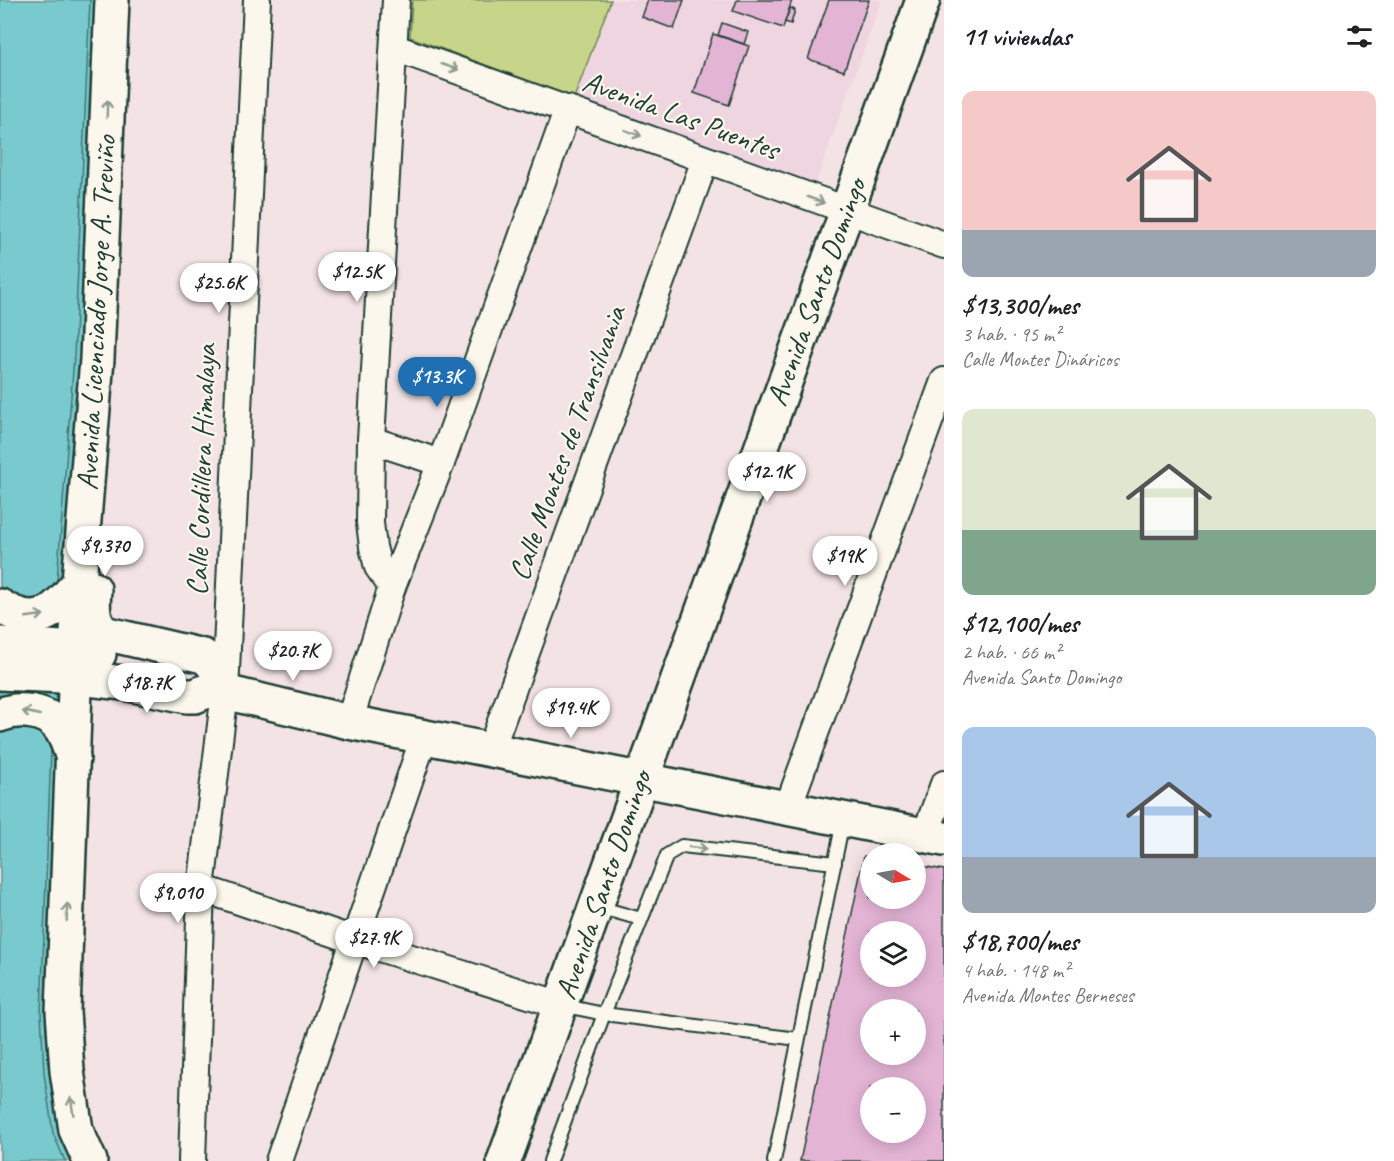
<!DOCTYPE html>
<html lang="es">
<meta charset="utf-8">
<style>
:root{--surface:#fff;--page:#f6f6f6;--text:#202124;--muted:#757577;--accent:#1f6fb2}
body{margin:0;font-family:Caveat,sans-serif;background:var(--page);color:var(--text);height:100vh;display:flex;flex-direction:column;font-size:22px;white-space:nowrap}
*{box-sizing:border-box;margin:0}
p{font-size:20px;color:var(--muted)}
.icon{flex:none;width:33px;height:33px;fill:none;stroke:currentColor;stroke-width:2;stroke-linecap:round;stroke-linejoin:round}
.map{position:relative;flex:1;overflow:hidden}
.details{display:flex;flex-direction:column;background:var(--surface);width:450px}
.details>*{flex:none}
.needle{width:39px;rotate:100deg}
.fabs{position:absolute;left:860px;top:843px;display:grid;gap:12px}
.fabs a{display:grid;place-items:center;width:66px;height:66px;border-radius:50%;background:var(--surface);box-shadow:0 3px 15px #0003;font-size:30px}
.price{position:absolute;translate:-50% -51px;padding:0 14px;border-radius:21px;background:#fff;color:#222;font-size:20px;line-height:39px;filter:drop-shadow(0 2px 3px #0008)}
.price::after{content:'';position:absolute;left:50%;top:36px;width:18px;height:14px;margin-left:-9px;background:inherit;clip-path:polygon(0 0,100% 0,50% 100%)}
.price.active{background:var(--accent);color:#fff}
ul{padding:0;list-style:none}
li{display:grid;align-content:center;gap:12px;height:318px;padding:0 18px}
li span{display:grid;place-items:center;height:186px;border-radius:12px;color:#555}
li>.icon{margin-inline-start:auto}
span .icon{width:108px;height:108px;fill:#fffc;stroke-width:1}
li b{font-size:26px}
h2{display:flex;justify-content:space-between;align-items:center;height:72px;padding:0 18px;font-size:26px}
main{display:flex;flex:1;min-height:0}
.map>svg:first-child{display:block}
.built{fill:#efd5e0}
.green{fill:#c6d589;stroke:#72895e;stroke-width:1.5}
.water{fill:#79cacf;stroke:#559291;stroke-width:1.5}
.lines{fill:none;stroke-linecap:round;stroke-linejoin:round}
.shore{stroke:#437572;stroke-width:1.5}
.building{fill:#e4b4d5;stroke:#1f3d34;stroke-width:1.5;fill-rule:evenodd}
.lane-casing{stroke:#1f3d34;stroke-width:16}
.street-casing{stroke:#1f3d34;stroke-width:30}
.secondary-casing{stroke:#1f3d34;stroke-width:38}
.lane{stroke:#fbf7ec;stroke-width:12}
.street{stroke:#fbf7ec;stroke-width:26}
.secondary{stroke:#fbf7ec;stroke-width:33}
.oneway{stroke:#8d9a90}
.labels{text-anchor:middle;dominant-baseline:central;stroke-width:4.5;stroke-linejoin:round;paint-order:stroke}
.street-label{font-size:30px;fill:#1f3d34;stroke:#fbf7ec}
</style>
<main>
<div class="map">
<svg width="944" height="1161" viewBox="0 0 944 1161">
<rect width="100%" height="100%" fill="#f4e3e5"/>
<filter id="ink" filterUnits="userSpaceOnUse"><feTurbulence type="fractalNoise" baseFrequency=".0167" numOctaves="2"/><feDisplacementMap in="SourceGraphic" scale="12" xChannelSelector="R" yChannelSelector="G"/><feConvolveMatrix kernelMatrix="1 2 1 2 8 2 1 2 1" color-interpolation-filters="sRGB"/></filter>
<g filter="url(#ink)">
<!-- built -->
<polygon class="built" points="611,0 882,0 815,185 574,98"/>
<!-- green -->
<polygon class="green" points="412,0 611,0 574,98 410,37"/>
<!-- water -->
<polygon class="water" points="0,0 112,0 63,1011 90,1161 0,1161"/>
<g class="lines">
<!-- shore -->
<g class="shore">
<polyline points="57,581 74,357 90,0"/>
<polyline points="51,750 41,1013 44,1073 53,1133 65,1161"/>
</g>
</g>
<!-- building -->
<g class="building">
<polygon points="648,0 684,0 674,29 642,17"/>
<polygon points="737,0 792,0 783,28 733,11"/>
<polygon points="829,0 869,0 844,71 808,59"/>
<polygon points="790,8 795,10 791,24 785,22"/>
<polygon points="722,23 748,32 744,44 718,35"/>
<polygon points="713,34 749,46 729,105 694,93"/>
<path d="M 864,856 L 870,857 L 870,898 L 915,898 L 915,865 L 944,870 L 944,1161 L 800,1161 ZM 870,932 L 915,932 L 915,976 L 870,976 ZM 870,1010 L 915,1010 L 915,1054 L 870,1054 ZM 870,1088 L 915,1088 L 915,1132 L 870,1132 Z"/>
</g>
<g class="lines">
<!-- lane casing -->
<g class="lane-casing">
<g id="lane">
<polyline points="598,907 641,919"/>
<polyline points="561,1005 604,1014 798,1039"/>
<polyline points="550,1161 604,1014 667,855 682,846 835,863"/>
<polyline points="774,1161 843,821"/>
</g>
</g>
<!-- street casing -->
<g class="street-casing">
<g id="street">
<polyline points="395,48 944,245"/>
<polyline points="371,440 441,463"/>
<polyline points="392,587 378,567 373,547 370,523 371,440 396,0"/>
<polyline points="349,722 392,587 441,463 568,109"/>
<polyline points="491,749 705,160"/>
<polyline points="788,807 944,381"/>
<polyline points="925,836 944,784"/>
<polyline points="201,888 354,940 561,1005"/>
<polyline points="192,1161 201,888 225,692 257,0"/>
<polyline points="279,1161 424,737"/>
</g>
</g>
<!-- secondary casing -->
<g class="secondary-casing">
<g id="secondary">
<path d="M 94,589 C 93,606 91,620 104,633 L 203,656 C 217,664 220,678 225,692"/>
<path d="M 0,606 C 38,630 55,612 79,582"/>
<polyline points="0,644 78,649 99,654"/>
<polyline points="0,673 62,676 123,683 187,696 195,696 209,690 225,692 349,722 944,839"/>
<path d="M 0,715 C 18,707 46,710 59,727 C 66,735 69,748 73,758"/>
<polyline points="90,1161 76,1130 67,1071 63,1011 79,582 97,359 112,0"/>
<polyline points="504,1161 923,0"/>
</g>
</g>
<!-- lane -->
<use href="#lane" class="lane"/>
<!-- street -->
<use href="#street" class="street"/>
<!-- secondary -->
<use href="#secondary" class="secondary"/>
</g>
<!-- one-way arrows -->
<defs><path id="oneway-shaft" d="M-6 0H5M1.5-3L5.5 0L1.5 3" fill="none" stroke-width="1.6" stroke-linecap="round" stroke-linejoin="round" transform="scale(1.5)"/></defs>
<g class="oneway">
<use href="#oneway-shaft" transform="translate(450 67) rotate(19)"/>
<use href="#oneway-shaft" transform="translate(107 109) rotate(-88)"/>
<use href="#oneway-shaft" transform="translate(633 133) rotate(20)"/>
<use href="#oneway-shaft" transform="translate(816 200) rotate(20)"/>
<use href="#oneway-shaft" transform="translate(35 616) rotate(-8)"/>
<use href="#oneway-shaft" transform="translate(31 713) rotate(-167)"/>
<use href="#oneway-shaft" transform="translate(698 848) rotate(6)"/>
<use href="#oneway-shaft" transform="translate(67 912) rotate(-88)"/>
<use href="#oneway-shaft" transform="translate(72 1106) rotate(-99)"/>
</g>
</g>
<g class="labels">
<!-- street labels -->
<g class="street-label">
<text transform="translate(681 115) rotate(20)">Avenida Las Puentes</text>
<text transform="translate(816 292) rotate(-70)">Avenida Santo Domingo</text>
<text transform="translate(96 313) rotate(-87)">Avenida Licenciado Jorge A. Treviño</text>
<text transform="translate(567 443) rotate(-70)">Calle Montes de Transilvania</text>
<text transform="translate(201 470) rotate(-88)">Calle Cordillera Himalaya</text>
<text transform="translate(603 885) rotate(-71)">Avenida Santo Domingo</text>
</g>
</g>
</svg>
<div class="fabs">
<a><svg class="needle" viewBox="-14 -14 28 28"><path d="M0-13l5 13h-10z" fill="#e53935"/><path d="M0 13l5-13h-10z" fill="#757577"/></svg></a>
<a><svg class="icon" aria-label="layers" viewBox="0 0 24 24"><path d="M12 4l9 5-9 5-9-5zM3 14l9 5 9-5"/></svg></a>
<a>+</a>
<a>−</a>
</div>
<b class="price" style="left:357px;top:303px">$12.5K</b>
<b class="price" style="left:219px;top:314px">$25.6K</b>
<b class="price active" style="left:437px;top:408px">$13.3K</b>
<b class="price" style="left:767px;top:503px">$12.1K</b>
<b class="price" style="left:105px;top:577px">$9,370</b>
<b class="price" style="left:845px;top:587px">$19K</b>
<b class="price" style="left:293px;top:682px">$20.7K</b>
<b class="price" style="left:147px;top:714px">$18.7K</b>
<b class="price" style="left:571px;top:739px">$19.4K</b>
<b class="price" style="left:178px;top:924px">$9,010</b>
<b class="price" style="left:374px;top:969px">$27.9K</b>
</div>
<section class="details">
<h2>11 viviendas<svg class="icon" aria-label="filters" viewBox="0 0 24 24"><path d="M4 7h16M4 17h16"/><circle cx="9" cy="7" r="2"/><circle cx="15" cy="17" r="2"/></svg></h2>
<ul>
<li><span style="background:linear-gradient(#f6c9c9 75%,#9aa5b1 0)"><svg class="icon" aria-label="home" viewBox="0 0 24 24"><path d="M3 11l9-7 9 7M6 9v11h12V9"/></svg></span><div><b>$13,300/mes</b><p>3 hab. · 95 m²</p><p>Calle Montes Dináricos</p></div></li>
<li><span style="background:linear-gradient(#dfe7d0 65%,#7fa58c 0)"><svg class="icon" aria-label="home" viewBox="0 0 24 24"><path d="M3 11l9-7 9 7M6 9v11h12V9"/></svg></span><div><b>$12,100/mes</b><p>2 hab. · 66 m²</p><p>Avenida Santo Domingo</p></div></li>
<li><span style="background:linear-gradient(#a9c7e8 70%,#9aa5b1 0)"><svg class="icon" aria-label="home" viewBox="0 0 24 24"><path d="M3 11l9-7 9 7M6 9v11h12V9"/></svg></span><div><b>$18,700/mes</b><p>4 hab. · 148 m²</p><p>Avenida Montes Berneses</p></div></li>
</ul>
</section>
</main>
